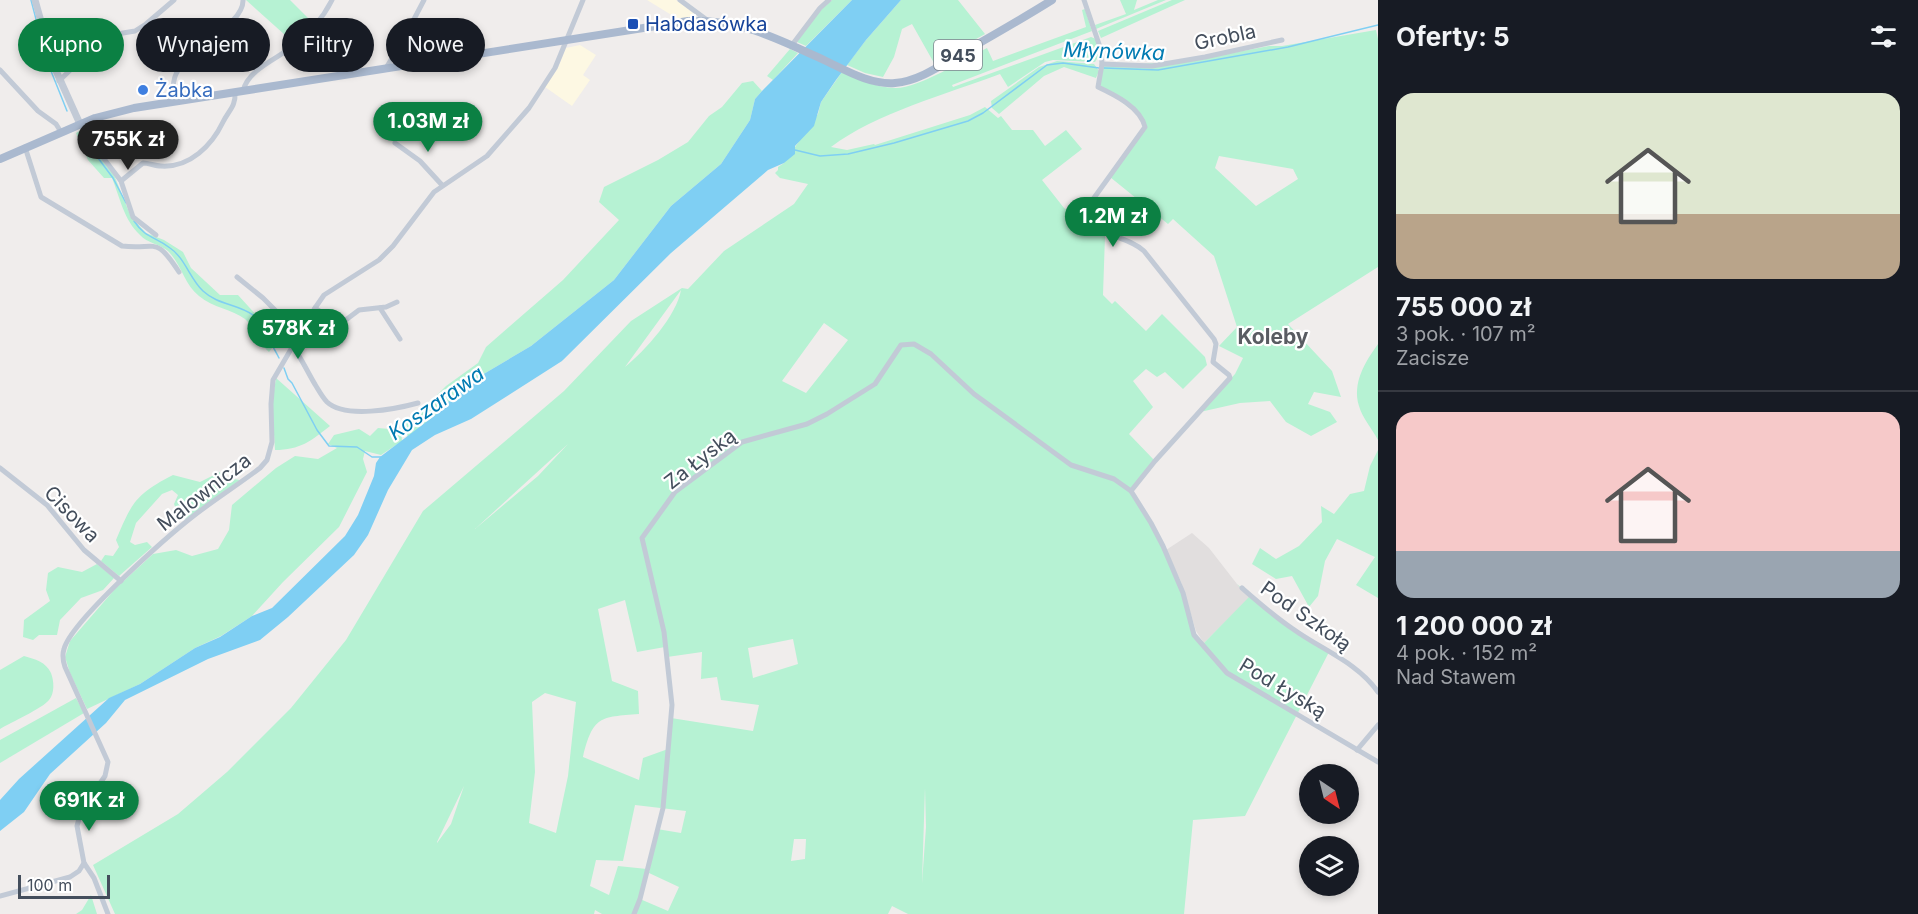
<!DOCTYPE html>
<html lang="pl">
<meta charset="utf-8">
<style>
:root{--surface:#171b24;--page:#20242c;--text:#f1f3f6;--muted:#9ea1a6;--line:#363941;--accent:#0b8043}
body{margin:0;font-family:Inter,sans-serif;background:var(--page);color:var(--text);height:100vh;display:flex;flex-direction:column;font-size:22px;white-space:nowrap}
*{box-sizing:border-box;margin:0}
p{font-size:20px;color:var(--muted)}
.icon{flex:none;width:33px;height:33px;fill:none;stroke:currentColor;stroke-width:2;stroke-linecap:round;stroke-linejoin:round}
.map{position:relative;flex:1;overflow:hidden}
.side{display:flex;flex-direction:column;background:var(--surface);width:540px}
.side>*{flex:none}
.hud{position:absolute;left:18px;top:18px;width:570px;height:54px;display:flex;gap:12px}
.needle{width:39px;rotate:145deg}
.buttons{position:absolute;left:1299px;top:764px;display:grid;gap:12px}
.buttons a{display:grid;place-items:center;width:60px;height:60px;border-radius:50%;background:var(--surface);box-shadow:0 3px 9px #0003;font-size:30px}
.scale{position:absolute;left:18px;bottom:15px;width:92px;box-sizing:border-box;padding-left:6px;border:3px solid #444e5c;border-top:0;font-size:16px;line-height:21px;white-space:nowrap;color:#444e5c;-webkit-text-stroke:4px #fff;paint-order:stroke}
.price{position:absolute;translate:-50% -51px;padding:0 14px;border-radius:21px;background:var(--accent);color:#fff;font-size:20px;line-height:39px;filter:drop-shadow(0 2px 3px #0008)}
.price::after{content:'';position:absolute;left:50%;top:36px;width:18px;height:14px;margin-left:-9px;background:inherit;clip-path:polygon(0 0,100% 0,50% 100%)}
.price.current{background:#222;color:#fff}
ul{padding:0;list-style:none}
li{display:grid;align-content:center;gap:12px;height:318px;padding:0 18px}
li+li{border-top:2px solid var(--line)}
li span{display:grid;place-items:center;height:186px;border-radius:18px;color:#555}
li>.icon{margin-inline-start:auto}
span .icon{width:108px;height:108px;fill:#fffc;stroke-width:1}
li b{font-size:26px}
h2{display:flex;justify-content:space-between;align-items:center;height:72px;padding:0 18px;font-size:26px}
.tag{padding:0 21px;border-radius:27px;background:var(--surface);box-shadow:0 3px 9px #0003;font-size:21px;line-height:54px}
.tag.current{background:var(--accent);color:#fff}
main{display:flex;flex:1;min-height:0}
.map>svg:first-child{display:block}
.commercial{fill:#fdf8e3}
.education{fill:#e1dede}
.green{fill:#b6f2d3;fill-rule:evenodd}
.water{fill:#7fcff3}
.lines{fill:none;stroke-linecap:round;stroke-linejoin:round}
.stream{stroke:#7fcff3;stroke-width:1.5}
.minor{stroke:#c2cad6;stroke-width:5}
.tertiary{stroke:#c2cad6;stroke-width:7}
.primary{stroke:#aab9cf;stroke-width:8}
.transit-dot{fill:#1a4fb4;stroke:#fff;stroke-width:2}
.shop-dot{fill:#3f7fe0;stroke:#fff;stroke-width:2}
.labels{text-anchor:middle;dominant-baseline:central;stroke-width:4.5;stroke-linejoin:round;paint-order:stroke}
.shield{fill:#fff;stroke:#7c838d;stroke-width:1.5}
.shield-label{font-size:18px;font-weight:bold;fill:#444e5c}
.transit-label{font-size:20px;fill:#164399;stroke:#fff;text-anchor:start}
.street-label{font-size:20px;fill:#444e5c;stroke:#fff}
.shop-label{font-size:20px;fill:#366cbe;stroke:#fff;text-anchor:start}
.water-label{font-size:21px;font-style:italic;fill:#017bb2;stroke:#fff}
.neighbourhood-label{font-size:21px;font-weight:bold;fill:#595c62;stroke:#fff}
</style>
<main>
<div class="map">
<svg width="1378" height="914" viewBox="0 0 1378 914">
<rect width="100%" height="100%" fill="#f0edec"/>
<!-- commercial -->
<g class="commercial">
<polygon points="647,0 676,0 697,16 678,19"/>
<polygon points="580,45 596,55 583,75 590,80 572,106 545,87 558,68 566,48"/>
</g>
<!-- education -->
<polygon class="education" points="1192,533 1209,548 1237,584 1250,597 1204,643 1196,631 1181,582 1166,550"/>
<!-- green -->
<g class="green">
<polygon points="246,0 290,0 313,23 295,44"/>
<polygon points="832,0 852,0 806,46 797,42 810,20"/>
<polygon points="901,0 958,0 985,34 934,63 912,24 902,29 894,57 883,77 865,73 847,65 866,40"/>
<polygon points="1120,0 1137,0 1134,10 1158,0 1166,0 1096,29 1095,25 1126,14"/>
<polygon points="1172,0 1185,0 1101,38 1098,31"/>
<path d="M 1085,9 L 1092,31 L 952,85 L 953,87 L 1091,37 L 1096,39 L 1099,55 L 1095,62 L 1053,60 L 1045,62 L 1008,87 L 1000,74 C 947,94 876,113 831,147 L 847,150 L 874,144 L 875,145 L 970,115 L 985,107 L 998,118 L 1001,116 L 1012,130 L 1033,130 L 1045,146 L 1066,130 L 1082,149 L 1042,180 L 1064,208 L 1105,236 L 1103,295 L 1112,304 L 1115,301 L 1146,331 L 1162,314 L 1205,357 L 1207,365 L 1183,389 L 1165,372 L 1157,377 L 1146,369 L 1133,381 L 1153,407 L 1129,434 L 1155,461 L 1131,491 C 1151,523 1169,556 1183,592 C 1190,610 1188,629 1204,643 L 1249,597 L 1237,584 L 1279,619 L 1329,652 L 1245,816 L 1193,820 L 1184,914 L 908,914 L 892,906 L 888,914 L 602,914 L 595,910 L 594,914 L 115,914 L 93,865 L 178,814 L 227,772 L 291,708 L 346,640 L 423,511 L 564,391 L 631,321 L 682,288 L 688,289 L 724,251 L 794,204 L 808,184 L 780,178 L 775,173 L 778,170 L 778,167 L 784,163 L 818,114 L 821,102 L 842,72 C 859,79 876,88 896,88 C 919,88 965,59 987,48 L 993,61 L 1086,27 L 1082,10 ZM 681,290 C 677,315 645,351 625,367 ZM 824,323 L 848,340 L 806,393 L 782,381 ZM 568,444 L 538,476 L 475,529 ZM 625,600 L 637,652 L 665,647 L 667,657 L 702,652 L 701,679 L 717,677 L 721,700 L 759,705 L 753,731 L 671,718 L 668,749 L 643,758 L 639,780 L 583,757 C 593,716 600,717 639,714 L 638,691 L 612,681 L 598,609 ZM 793,639 L 798,664 L 753,678 L 748,648 ZM 545,693 L 576,702 L 568,776 L 556,833 L 529,823 L 535,772 L 532,702 ZM 464,786 L 451,824 L 437,843 L 437,842 ZM 925,788 L 926,827 L 922,883 L 922,882 ZM 635,805 L 686,811 L 681,833 L 657,829 L 649,873 L 679,887 L 668,911 L 640,899 L 647,869 L 618,866 L 609,895 L 590,886 L 596,860 L 623,861 ZM 794,839 L 806,839 L 805,859 L 791,861 Z"/>
<path d="M 1376,30 L 1378,39 L 1378,267 L 1288,324 L 1332,371 L 1341,397 L 1314,392 L 1308,404 L 1330,412 L 1337,422 L 1311,436 L 1286,422 L 1270,401 L 1240,403 L 1200,412 L 1235,374 L 1243,358 L 1219,346 L 1237,327 L 1214,256 L 1173,219 L 1168,224 L 1110,177 L 1145,127 L 1142,118 L 1100,85 L 1103,66 L 1189,61 L 1269,46 L 1282,46 ZM 1219,156 L 1293,169 L 1298,179 L 1256,206 L 1215,168 Z"/>
<polygon points="790,49 798,53 773,80 767,76"/>
<polygon points="1057,61 1094,64 1099,71 1096,78 1064,67 1044,76 999,114 992,108 991,101 1039,67"/>
<polygon points="753,81 762,91 755,99 750,120 721,164 671,206 614,280 531,346 465,385 438,413 408,437 402,420 417,415 446,386 478,363 486,347 563,280 619,220 599,202 604,187 658,160 688,142 709,116 722,107 742,83"/>
<path d="M 81,130 L 88,143 L 114,175 L 131,217 L 146,233 L 164,240 L 183,252 L 191,268 L 220,295 L 238,295 L 260,319 L 269,340 L 275,344 L 269,352 C 259,343 256,329 245,319 C 232,309 213,308 199,296 C 184,284 182,265 168,251 C 160,244 147,243 140,235 C 124,220 120,198 112,178 L 104,178 L 88,160 L 76,133 Z"/>
<path d="M 1378,344 L 1378,440 C 1372,429 1362,417 1359,406 C 1352,383 1365,362 1378,344 Z"/>
<path d="M 276,378 L 330,426 C 311,441 300,450 275,450 L 272,403 Z"/>
<polygon points="378,428 401,430 402,441 381,455 365,451 363,459 367,472 339,527 283,582 252,616 221,636 195,648 140,684 87,709 70,673 65,657 70,641 115,589 153,554 176,550 192,556 218,549 229,530 232,505 276,468 295,456 318,459 337,448 328,444 334,435 359,429 370,436"/>
<polygon points="1378,450 1378,598 1356,585 1375,557 1337,539 1325,561 1318,596 1309,607 1292,576 1276,579 1252,564 1260,548 1276,559 1299,546 1322,522 1321,506 1334,514 1350,494 1364,491 1370,466"/>
<path d="M 220,472 L 226,478 L 240,480 L 186,519 L 179,516 L 174,504 L 178,495 L 172,490 L 162,494 L 136,523 L 130,542 L 135,545 L 147,542 L 152,547 L 119,576 L 101,561 L 105,555 L 113,556 L 119,547 L 116,540 C 132,502 136,494 173,475 L 200,482 Z"/>
<polygon points="97,564 114,578 103,590 81,598 60,620 57,635 39,635 33,640 23,637 24,620 50,601 46,590 48,573 58,567 82,572"/>
<path d="M 24,656 C 35,659 46,662 51,673 C 54,681 55,693 49,700 C 43,708 10,723 0,729 L 0,670 Z"/>
<polygon points="76,698 84,713 0,763 0,740"/>
<polygon points="91,895 97,914 76,914 82,910"/>
</g>
<!-- water -->
<polygon class="water" points="852,0 901,0 866,40 836,80 821,102 814,126 795,146 795,154 784,163 768,170 671,253 562,361 471,419 435,435 412,450 388,490 368,535 354,555 288,617 260,640 208,659 125,700 106,723 50,774 24,812 0,831 0,800 19,779 109,698 140,684 195,648 220,637 252,616 272,608 345,536 358,515 374,476 376,463 380,457 438,413 465,385 531,346 614,280 671,206 721,164 750,120 755,99 762,91"/>
<g class="lines">
<!-- stream -->
<g class="stream">
<polyline points="31,0 47,61 67,111"/>
<polyline points="1104,68 1158,70 1288,47 1378,25"/>
<polyline points="80,134 113,178 126,203"/>
<polyline points="795,150 820,156 848,154 894,143 968,121 983,113 1047,65 1063,63 1099,68"/>
<path d="M 134,221 C 146,239 155,236 170,248 C 185,258 190,279 203,291 C 218,305 238,304 253,315 C 258,320 275,350 279,358"/>
<polyline points="284,368 288,379 292,383 317,430 329,446 357,447 372,457 381,457"/>
</g>
<!-- minor -->
<g class="minor">
<polyline points="680,0 707,20"/>
<path d="M 1084,0 L 1101,50 L 1102,64 L 1098,87 C 1115,95 1140,107 1145,127 L 1086,209 L 1084,216 C 1097,237 1127,235 1144,251 L 1214,339 L 1216,344 L 1213,362 L 1229,375 L 1230,378 L 1155,461 L 1131,491"/>
<polyline points="792,45 820,8 829,0"/>
<polyline points="1102,64 1152,66 1205,57 1282,40"/>
<polyline points="386,68 402,42 424,0"/>
<polyline points="0,70 38,111 56,124 61,132"/>
<polyline points="59,81 96,45 111,35 135,31 146,24 174,0"/>
<path d="M 243,91 C 248,70 276,59 292,47 C 308,35 323,18 332,0"/>
<path d="M 173,102 C 173,93 172,82 176,74 C 188,48 244,25 243,0"/>
<polyline points="80,124 86,130 91,142 121,181 133,217 156,235"/>
<polyline points="395,143 420,161 442,185"/>
<path d="M 25,147 L 41,197 L 122,246 C 157,250 155,235 179,272"/>
<path d="M 121,181 L 143,163 C 149,163 155,166 161,166 C 190,168 212,145 223,122 C 229,110 236,106 235,92"/>
<path d="M 237,277 L 263,298 L 279,314 C 289,318 300,313 311,314"/>
<polyline points="315,308 335,321 343,322 359,310 386,307 397,302"/>
<polyline points="380,308 400,339"/>
<path d="M 292,346 C 300,355 309,375 316,386 C 319,391 323,398 327,402 C 345,419 396,409 418,403"/>
<polyline points="0,468 47,505 84,550 121,581"/>
<path d="M 1242,588 C 1258,602 1275,617 1293,629 C 1322,650 1357,662 1378,692"/>
<polyline points="1357,750 1378,725"/>
<polyline points="0,896 70,877 79,871 84,863"/>
<path d="M 108,914 L 94,878 L 84,863 L 77,826 L 81,811 L 105,776 L 108,762 L 65,667 C 63,661 62,655 64,649 C 71,621 170,534 196,514 C 217,498 239,484 260,468 L 267,460 L 272,442 L 271,404 L 273,380 L 315,308 L 324,295 L 379,260 L 393,246 L 434,192 L 487,156 L 529,108 L 555,68 L 583,0"/>
<polyline points="634,914 640,899 663,808 672,705 664,632 642,538 675,492 742,442 807,424 827,414 875,384 901,345 914,344 931,354 974,394 1071,465 1114,479 1131,491 1151,523 1163,546 1183,593 1194,635 1227,673 1378,762"/>
</g>
<!-- tertiary -->
<polyline class="tertiary" points="35,0 53,64 80,124"/>
<!-- primary -->
<path class="primary" d="M 0,159 L 95,118 L 134,108 L 688,21 C 738,18 781,40 826,61 C 847,71 871,85 895,83 C 921,81 947,61 969,49 C 997,33 1025,17 1052,0"/>
</g>
<!-- markers -->
<rect class="transit-dot" x="627" y="18" width="12" height="12" rx="3"/>
<circle class="shop-dot" cx="143" cy="90" r="6"/>
<g class="labels">
<!-- shield labels -->
<rect class="shield" x="934" y="40" width="48" height="30" rx="4.5"/>
<g class="shield-label">
<text x="958" y="55">945</text>
</g>
<!-- transit labels -->
<g class="transit-label">
<text x="645" y="24">Habdasówka</text>
</g>
<!-- street labels -->
<g class="street-label">
<text transform="translate(1225 37) rotate(-12)">Grobla</text>
<text transform="translate(700 459) rotate(-38)">Za Łyską</text>
<text transform="translate(204 492) rotate(-38)">Malownicza</text>
<text transform="translate(72 514) rotate(46)">Cisowa</text>
<text transform="translate(1306 616) rotate(35)">Pod Szkołą</text>
<text transform="translate(1283 688) rotate(31)">Pod Łyską</text>
</g>
<!-- shop labels -->
<g class="shop-label">
<text x="155" y="90">Żabka</text>
</g>
<!-- water labels -->
<g class="water-label">
<text transform="translate(1114 51) rotate(2)">Młynówka</text>
<text transform="translate(436 403) rotate(-35)">Koszarawa</text>
</g>
<!-- neighbourhood labels -->
<g class="neighbourhood-label">
<text x="1273" y="336">Koleby</text>
</g>
</g>
</svg>
<div class="buttons">
<a><svg class="needle" viewBox="-14 -14 28 28"><path d="M0-13l5 13h-10z" fill="#e53935"/><path d="M0 13l5-13h-10z" fill="#9ea1a6"/></svg></a>
<a><svg class="icon" aria-label="layers" viewBox="0 0 24 24"><path d="M12 4l9 5-9 5-9-5zM3 14l9 5 9-5"/></svg></a>
</div>
<div class="scale">100 m</div>
<b class="price" style="left:428px;top:153px">1.03M zł</b>
<b class="price current" style="left:128px;top:171px">755K zł</b>
<b class="price" style="left:1113px;top:248px">1.2M zł</b>
<b class="price" style="left:298px;top:360px">578K zł</b>
<b class="price" style="left:89px;top:832px">691K zł</b>
<div class="hud">
<a class="tag current">Kupno</a>
<a class="tag">Wynajem</a>
<a class="tag">Filtry</a>
<a class="tag">Nowe</a>
</div>
</div>
<section class="side">
<h2>Oferty: 5<svg class="icon" aria-label="filters" viewBox="0 0 24 24"><path d="M4 7h16M4 17h16"/><circle cx="9" cy="7" r="2"/><circle cx="15" cy="17" r="2"/></svg></h2>
<ul>
<li><span style="background:linear-gradient(#dfe7d0 65%,#b9a48a 0)"><svg class="icon" aria-label="home" viewBox="0 0 24 24"><path d="M3 11l9-7 9 7M6 9v11h12V9"/></svg></span><div><b>755 000 zł</b><p>3 pok. · 107 m²</p><p>Zacisze</p></div></li>
<li><span style="background:linear-gradient(#f6c9c9 75%,#9aa5b1 0)"><svg class="icon" aria-label="home" viewBox="0 0 24 24"><path d="M3 11l9-7 9 7M6 9v11h12V9"/></svg></span><div><b>1 200 000 zł</b><p>4 pok. · 152 m²</p><p>Nad Stawem</p></div></li>
</ul>
</section>
</main>
